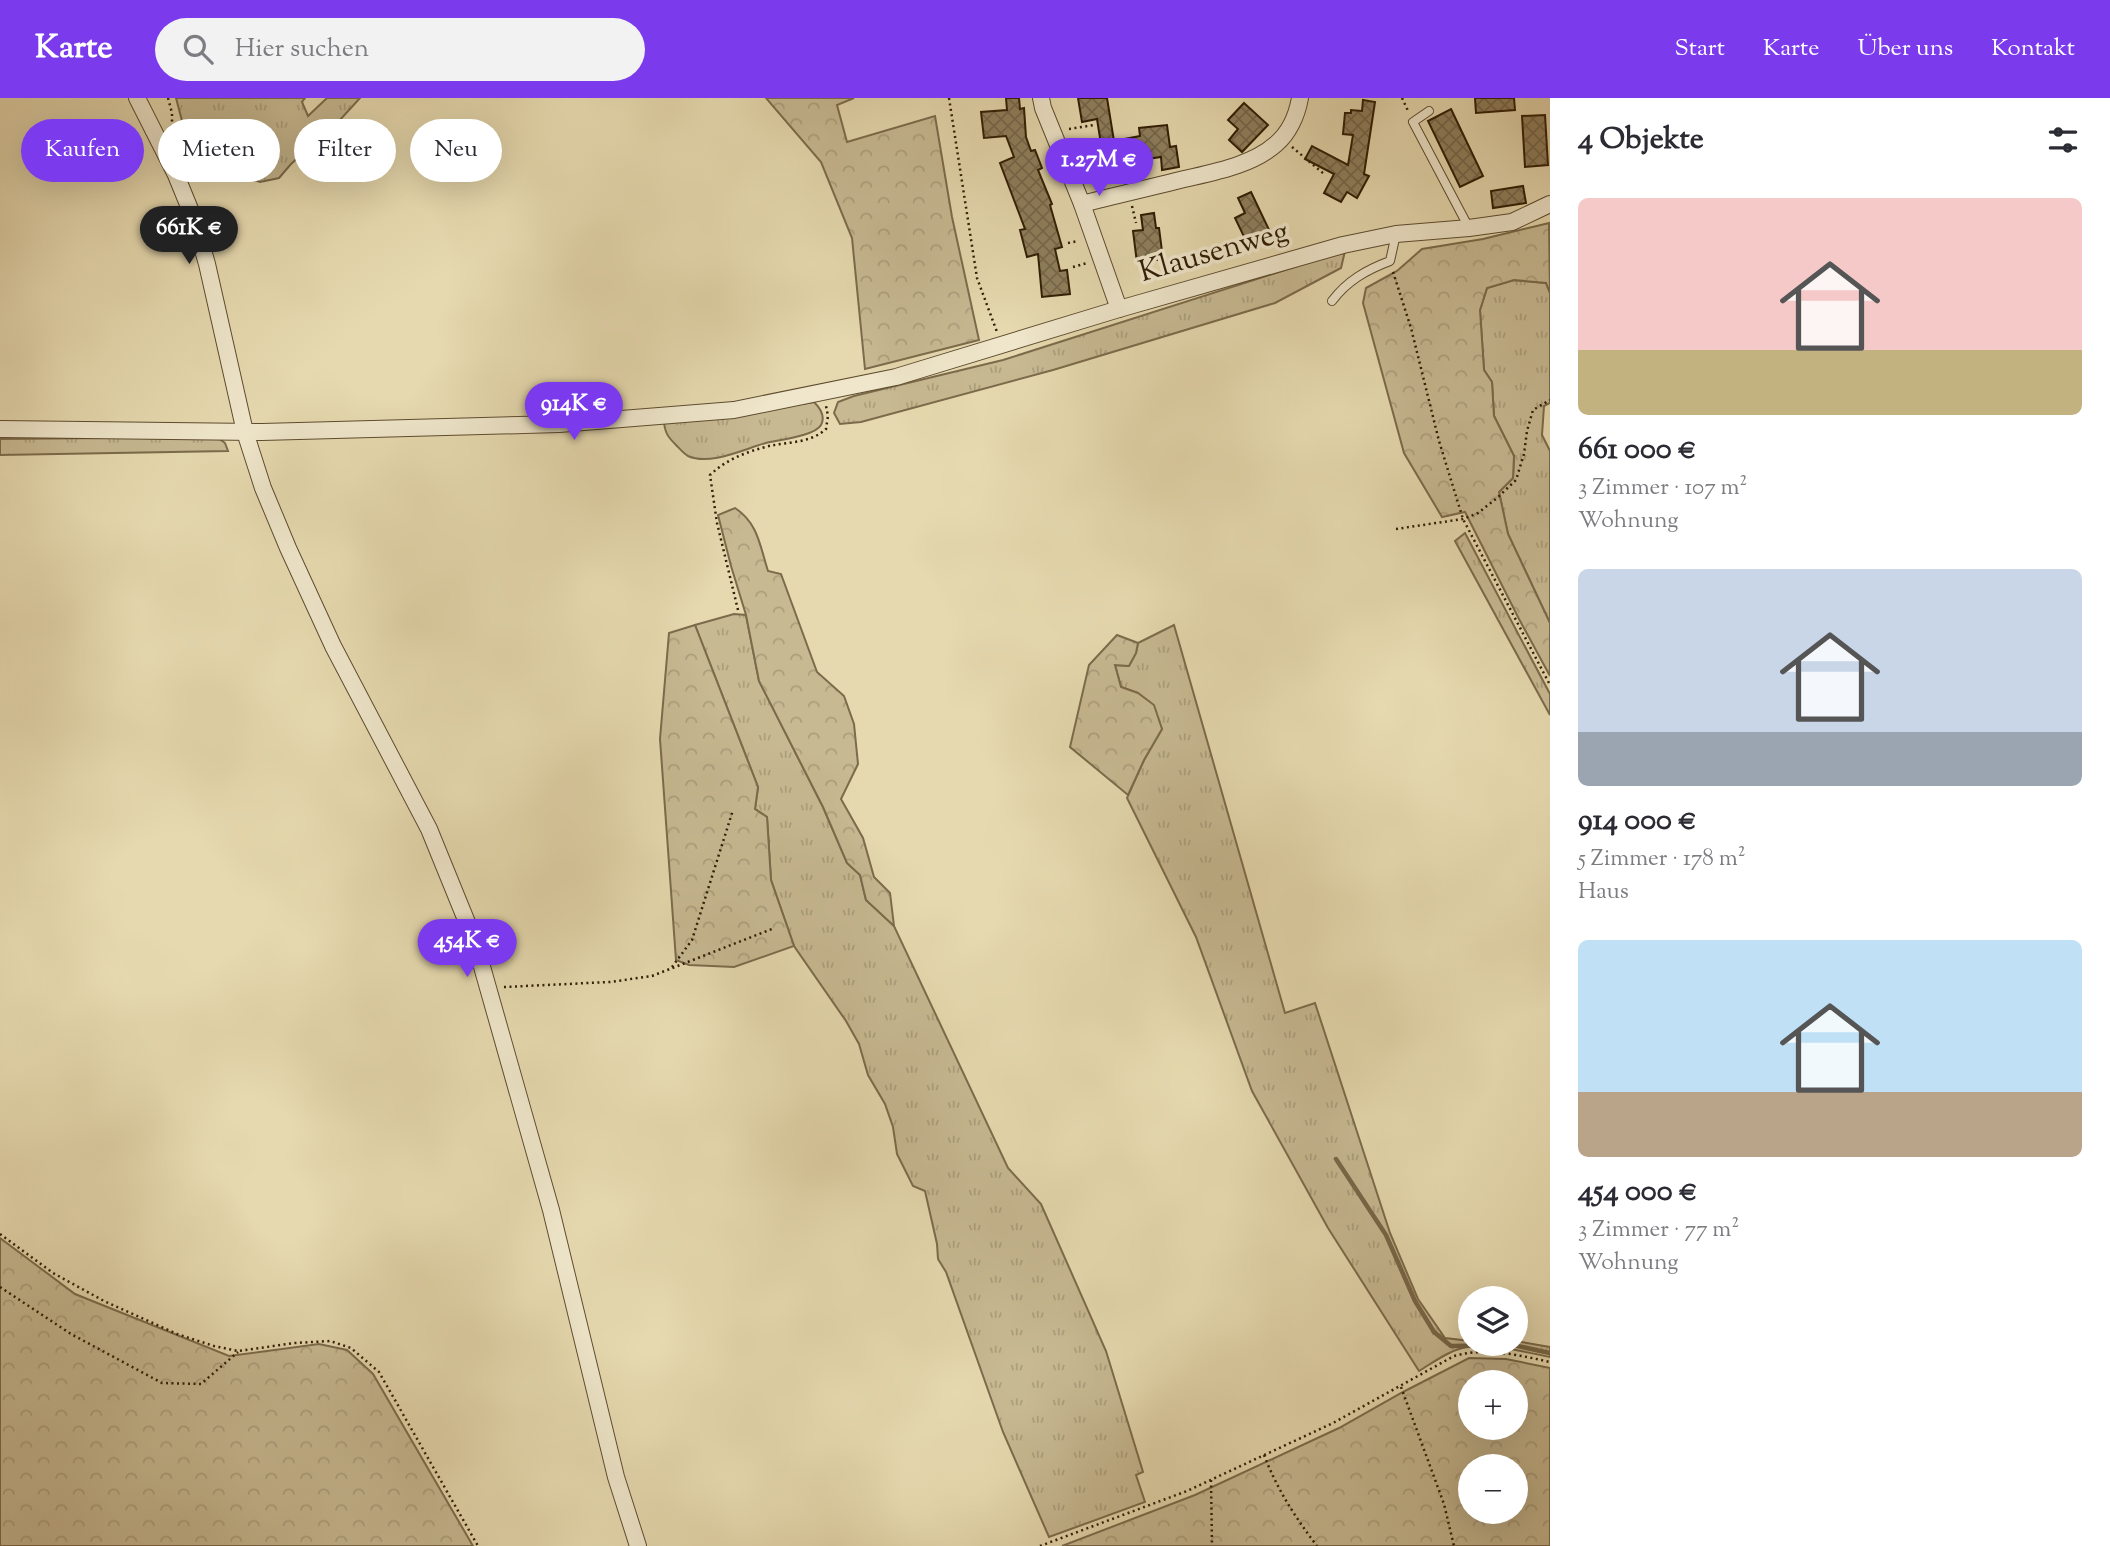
<!DOCTYPE html>
<html lang="de">
<meta charset="utf-8">
<style>
:root{--surface:#fff;--page:#f2f2f3;--text:#2b2b33;--muted:#7c7c81;--accent:#7c3aed}
body{margin:0;font-family:"Sorts Mill Goudy",serif;background:var(--page);color:var(--text);height:100vh;display:flex;flex-direction:column;font-size:26px;white-space:nowrap}
*{box-sizing:border-box;margin:0}
p{font-size:23px;color:var(--muted)}
.icon{flex:none;width:38px;height:38px;fill:none;stroke:currentColor;stroke-width:2;stroke-linecap:round;stroke-linejoin:round}
.map{position:relative;flex:1;overflow:hidden}
.drawer{display:flex;flex-direction:column;background:var(--surface);width:560px}
.drawer>*{flex:none}
.hud{position:absolute;left:21px;top:21px;width:665px;height:63px;display:flex;gap:14px}
.buttons{position:absolute;left:1458px;top:1188px;display:grid;gap:14px}
.buttons a{display:grid;place-items:center;width:70px;height:70px;border-radius:50%;background:var(--surface);box-shadow:0 7px 28px #0002;font-size:35px}
.price{position:absolute;translate:-50% -60px;padding:0 16px;border-radius:24px;background:var(--accent);color:#fff;font-size:23px;line-height:46px;filter:drop-shadow(0 2px 4px #0008)}
.price::after{content:'';position:absolute;left:50%;top:42px;width:21px;height:16px;margin-left:-10px;background:inherit;clip-path:polygon(0 0,100% 0,50% 100%)}
.price.active{background:#222;color:#fff}
ul{padding:0;list-style:none}
li{display:grid;align-content:center;gap:14px;height:371px;padding:0 28px}
li span{display:grid;place-items:center;height:217px;border-radius:10px;color:#555}
li>.icon{margin-inline-start:auto}
span .icon{width:126px;height:126px;fill:#fffc;stroke-width:1}
li b{font-size:30px}
h2{display:flex;justify-content:space-between;align-items:center;height:84px;padding:0 28px;font-size:30px}
.pill{padding:0 24px;border-radius:32px;background:var(--surface);box-shadow:0 7px 28px #0002;font-size:24px;line-height:63px}
.pill.active{background:var(--accent);color:#fff}
header{display:flex;align-items:center;gap:42px;box-sizing:border-box;height:98px;padding:0 35px;background:var(--accent);color:#fff}
header strong{font-size:33px}
nav{display:flex;gap:38px;margin-inline-start:auto;font-size:24px}
.search{width:490px;height:63px;background:var(--page);display:flex;align-items:center;gap:18px;box-sizing:border-box;padding:0 24px;border-radius:38px;color:var(--muted);font-size:26px}
main{display:flex;flex:1;min-height:0}
.map>svg:first-child{display:block}
.grass{fill:url(#grass-tufts);stroke:#7c6b4b;stroke-width:2}
.forest{fill:url(#forest-crowns);stroke:#7c6b4b;stroke-width:2;fill-rule:evenodd}
.lines{fill:none;stroke-linecap:round;stroke-linejoin:round}
.stream{stroke:#786748;stroke-width:4.5}
.building{fill:url(#building-cross-hatch);stroke:#301d04;stroke-width:2}
.service-casing{stroke:#5e4c2f;stroke-width:10}
.minor-casing{stroke:#5e4c2f;stroke-width:18}
.path{stroke:#301d04;stroke-width:2.5;stroke-dasharray:2 3.5;stroke-linecap:butt}
.service{stroke:#efe6cb;stroke-width:8}
.minor{stroke:#efe6cb;stroke-width:16}
.labels{text-anchor:middle;dominant-baseline:central;stroke-width:7;stroke-linejoin:round;paint-order:stroke}
.street-label{font-size:30px;fill:#301d04;stroke:#efe6cb}
</style>
<header>
<strong>Karte</strong>
<div class="search"><svg class="icon" aria-label="search" viewBox="0 0 24 24"><circle cx="10" cy="10" r="6"/><path d="M15 15l6 6"/></svg>Hier suchen</div>
<nav><a>Start</a><a>Karte</a><a>Über uns</a><a>Kontakt</a></nav>
</header>
<main>
<div class="map">
<svg width="1550" height="1448" viewBox="0 0 1550 1448">
<defs>
<pattern id="grass-tufts" width="24" height="20" patternUnits="userSpaceOnUse" patternTransform="scale(1.75)"><rect width="24" height="20" fill="#c7b992"/><path d="M3 7l-1-3M5 7V3M7 7l1-3M15 17l-1-3M17 17v-4M19 17l1-3" fill="none" stroke="#ab9f7c"/></pattern>
<pattern id="forest-crowns" width="20" height="18" patternUnits="userSpaceOnUse" patternTransform="scale(1.75)"><rect width="20" height="18" fill="#c7b992"/><path d="M2 6a3 3 0 1 1 6 0M12 15a3 3 0 1 1 6 0" fill="none" stroke="#ab9f7c"/></pattern>
<pattern id="building-cross-hatch" width="8" height="8" patternUnits="userSpaceOnUse" patternTransform="scale(1.75)"><rect width="8" height="8" fill="#8f7f5d"/><path d="M0 0l8 8M0 8l8-8" fill="none" stroke="#75674b"/></pattern>
</defs>
<rect width="100%" height="100%" fill="#e6d9af"/>
<filter id="stains"><feTurbulence type="fractalNoise" baseFrequency=".00286" numOctaves="4"/><feColorMatrix values="0 0 0 0 .2 0 0 0 0 .09 0 0 0 0 .02 0 0 0 .5 -.17"/></filter>
<radialGradient id="worn" r=".72"><stop offset=".6" stop-color="#630" stop-opacity="0"/><stop offset="1" stop-color="#630" stop-opacity=".3"/></radialGradient>
<!-- grass -->
<g class="grass">
<polygon points="176,0 305,0 302,4 308,18 327,0 360,0 339,23 291,66 279,80 260,84 219,70 191,57"/>
<polygon points="1345,153 1341,170 1275,205 1053,272 861,324 840,326 834,315 838,304 854,298 1003,262"/>
<polygon points="1514,182 1546,185 1550,195 1550,305 1544,308 1542,337 1550,353 1550,525 1508,436 1499,394 1513,380 1514,358 1494,318 1492,284 1484,272 1480,212 1487,190"/>
<path d="M 814,304 C 820,310 826,318 821,327 C 815,338 778,342 766,345 C 744,351 710,368 688,358 C 684,356 679,350 676,347 C 668,339 665,335 664,324 L 733,317 Z"/>
<polygon points="217,339 225,345 228,353 0,357 0,341"/>
<polygon points="1465,435 1550,596 1550,617 1455,443"/>
<polygon points="734,516 746,517 759,583 823,709 847,765 860,777 866,802 894,828 1008,1070 1041,1106 1106,1253 1143,1374 1136,1377 1145,1404 1049,1439 1003,1334 946,1174 938,1161 937,1146 925,1093 913,1088 897,1056 893,1029 885,1006 868,977 859,946 846,923 794,848 771,782 767,719 755,711 758,689 695,527"/>
<path d="M 1174,527 L 1285,915 L 1315,905 L 1390,1135 L 1418,1201 L 1445,1240 L 1470,1243 L 1470,1246 L 1516,1246 L 1516,1243 L 1550,1249 L 1550,1259 C 1525,1254 1494,1246 1468,1249 C 1451,1251 1434,1264 1419,1273 L 1328,1130 L 1252,993 L 1196,839 L 1127,700 L 1144,662 L 1162,631 L 1138,595 L 1121,589 L 1115,567 L 1129,568 L 1136,555 L 1138,545 Z"/>
</g>
<!-- forest -->
<g class="forest">
<polygon points="766,0 854,0 837,7 847,44 935,18 952,119 979,242 865,271 852,140 821,64"/>
<polygon points="1549,125 1550,195 1546,185 1514,182 1487,190 1480,212 1484,272 1492,284 1494,318 1514,358 1513,380 1499,394 1508,436 1550,525 1550,578 1519,521 1465,414 1442,419 1404,355 1363,205 1366,190 1397,173 1422,151 1483,141"/>
<path d="M 735,410 C 758,425 760,448 768,473 L 781,476 L 817,574 L 844,598 L 854,626 L 858,666 L 841,701 L 863,740 L 874,779 L 890,795 L 894,828 L 866,802 L 860,777 L 847,765 L 823,709 L 759,583 L 746,517 L 731,468 L 718,417 Z"/>
<polygon points="695,527 758,689 755,711 767,719 771,782 794,848 734,869 689,867 676,862 660,641 669,535"/>
<polygon points="1117,537 1138,545 1136,555 1129,568 1115,567 1121,589 1138,595 1154,607 1162,631 1144,662 1128,697 1070,649 1089,567"/>
<polygon points="0,1140 75,1196 229,1258 319,1246 347,1252 373,1276 473,1448 0,1448"/>
<path d="M 1469,1260 L 1506,1261 L 1550,1270 L 1550,1448 L 1062,1448 L 1195,1397 L 1339,1330 L 1403,1294 ZM 1470,1284 L 1516,1284 L 1516,1330 L 1470,1330 ZM 1470,1368 L 1516,1368 L 1516,1414 L 1470,1414 Z"/>
</g>
<g class="lines">
<!-- stream -->
<polyline class="stream" points="1336,1061 1386,1137 1415,1203 1434,1234 1451,1248 1513,1247 1550,1255"/>
</g>
<!-- building -->
<g class="building">
<polygon points="1006,0 1019,0 1020,11 1024,10 1026,39 1031,53 1035,52 1042,70 1038,72 1052,106 1050,107 1062,149 1055,151 1060,173 1067,172 1070,196 1042,199 1038,156 1027,159 1020,132 1025,131 1000,65 1014,59 1006,38 984,40 981,14 1007,12"/>
<polygon points="1078,0 1107,0 1114,43 1140,38 1139,30 1167,27 1170,49 1176,48 1179,69 1162,72 1161,59 1127,64 1130,76 1105,81 1098,47 1101,46 1097,21 1082,24"/>
<polygon points="1475,0 1514,0 1515,12 1476,15"/>
<polygon points="1363,2 1375,4 1364,76 1369,78 1357,100 1347,94 1341,104 1324,95 1334,76 1305,61 1312,48 1348,67 1353,37 1343,36 1345,15 1351,15 1351,12 1362,13"/>
<polygon points="1244,5 1268,27 1242,54 1229,42 1238,31 1228,22"/>
<polygon points="1451,11 1483,78 1460,89 1428,23"/>
<polygon points="1545,17 1548,67 1525,69 1522,18"/>
<polygon points="1523,88 1526,105 1493,110 1491,93"/>
<polygon points="1251,94 1272,138 1249,149 1235,120 1245,115 1238,100"/>
<polygon points="1154,115 1156,130 1159,130 1163,161 1137,165 1133,133 1143,132 1141,117"/>
</g>
<g class="lines">
<!-- service casing -->
<g class="service-casing">
<g id="service">
<polyline points="1429,13 1413,24 1469,130"/>
<path d="M 1332,203 C 1347,183 1366,172 1390,163 L 1396,136"/>
</g>
</g>
<!-- minor casing -->
<g class="minor-casing">
<g id="minor">
<polyline points="137,0 176,77 194,121 207,166 245,334 263,390 288,450 333,548 429,731 475,844 551,1112 616,1379 638,1448"/>
<polyline points="1041,0 1043,10 1082,106 1119,211"/>
<path d="M 1082,106 C 1113,98 1144,91 1176,83 C 1208,75 1250,69 1276,46 C 1289,35 1297,17 1300,0"/>
<polyline points="0,331 262,334 559,326 734,312 896,279 1119,211 1343,147 1396,136 1469,130 1512,124 1550,106"/>
</g>
</g>
<!-- path -->
<g class="path">
<polyline points="168,0 172,15 172,36"/>
<polyline points="949,0 977,180 997,234"/>
<polyline points="1402,0 1409,15"/>
<polyline points="1069,31 1094,27"/>
<polyline points="1292,49 1324,76"/>
<polyline points="1132,108 1136,125"/>
<polyline points="1068,145 1078,143"/>
<polyline points="1073,169 1087,165"/>
<polyline points="1393,174 1411,230 1439,343 1463,421 1550,587"/>
<polyline points="1396,431 1463,421 1478,415 1497,400 1516,382 1524,356 1527,333 1533,312 1550,302"/>
<path d="M 738,512 L 717,425 L 710,377 C 727,361 746,354 769,348 C 788,344 811,345 826,331 L 828,318 L 826,308"/>
<polyline points="672,869 692,842 733,712"/>
<polyline points="504,889 610,884 652,878 772,831"/>
<polyline points="0,1136 53,1175 104,1203 177,1236 214,1248 238,1253 295,1245 330,1243 351,1250 379,1274 478,1448"/>
<polyline points="0,1189 71,1236 162,1285 201,1286 238,1254"/>
<polyline points="1401,1289 1444,1406 1454,1448"/>
<path d="M 1264,1357 C 1277,1391 1295,1419 1317,1448"/>
<polyline points="1211,1382 1212,1448"/>
<path d="M 1040,1448 L 1187,1393 L 1333,1325 L 1454,1258 C 1486,1249 1518,1257 1550,1264"/>
</g>
<!-- service -->
<use href="#service" class="service"/>
<!-- minor -->
<use href="#minor" class="minor"/>
</g>
<g class="labels">
<!-- street labels -->
<g class="street-label">
<text transform="translate(1214 155) rotate(-16)">Klausenweg</text>
</g>
</g>
<rect width="100%" height="100%" filter="url(#stains)"/>
<rect width="100%" height="100%" fill="url(#worn)"/>
</svg>
<div class="buttons">
<a><svg class="icon" aria-label="layers" viewBox="0 0 24 24"><path d="M12 4l9 5-9 5-9-5zM3 14l9 5 9-5"/></svg></a>
<a>+</a>
<a>−</a>
</div>
<b class="price" style="left:1099px;top:100px">1.27M €</b>
<b class="price active" style="left:189px;top:168px">661K €</b>
<b class="price" style="left:574px;top:344px">914K €</b>
<b class="price" style="left:467px;top:881px">454K €</b>
<div class="hud">
<a class="pill active">Kaufen</a>
<a class="pill">Mieten</a>
<a class="pill">Filter</a>
<a class="pill">Neu</a>
</div>
</div>
<section class="drawer">
<h2>4 Objekte<svg class="icon" aria-label="filters" viewBox="0 0 24 24"><path d="M4 7h16M4 17h16"/><circle cx="9" cy="7" r="2"/><circle cx="15" cy="17" r="2"/></svg></h2>
<ul>
<li><span style="background:linear-gradient(#f6c9c9 70%,#c2b280 0)"><svg class="icon" aria-label="home" viewBox="0 0 24 24"><path d="M3 11l9-7 9 7M6 9v11h12V9"/></svg></span><div><b>661 000 €</b><p>3 Zimmer · 107 m²</p><p>Wohnung</p></div></li>
<li><span style="background:linear-gradient(#c9d6e8 75%,#9aa5b1 0)"><svg class="icon" aria-label="home" viewBox="0 0 24 24"><path d="M3 11l9-7 9 7M6 9v11h12V9"/></svg></span><div><b>914 000 €</b><p>5 Zimmer · 178 m²</p><p>Haus</p></div></li>
<li><span style="background:linear-gradient(#bfe0f5 70%,#b9a48a 0)"><svg class="icon" aria-label="home" viewBox="0 0 24 24"><path d="M3 11l9-7 9 7M6 9v11h12V9"/></svg></span><div><b>454 000 €</b><p>3 Zimmer · 77 m²</p><p>Wohnung</p></div></li>
</ul>
</section>
</main>
